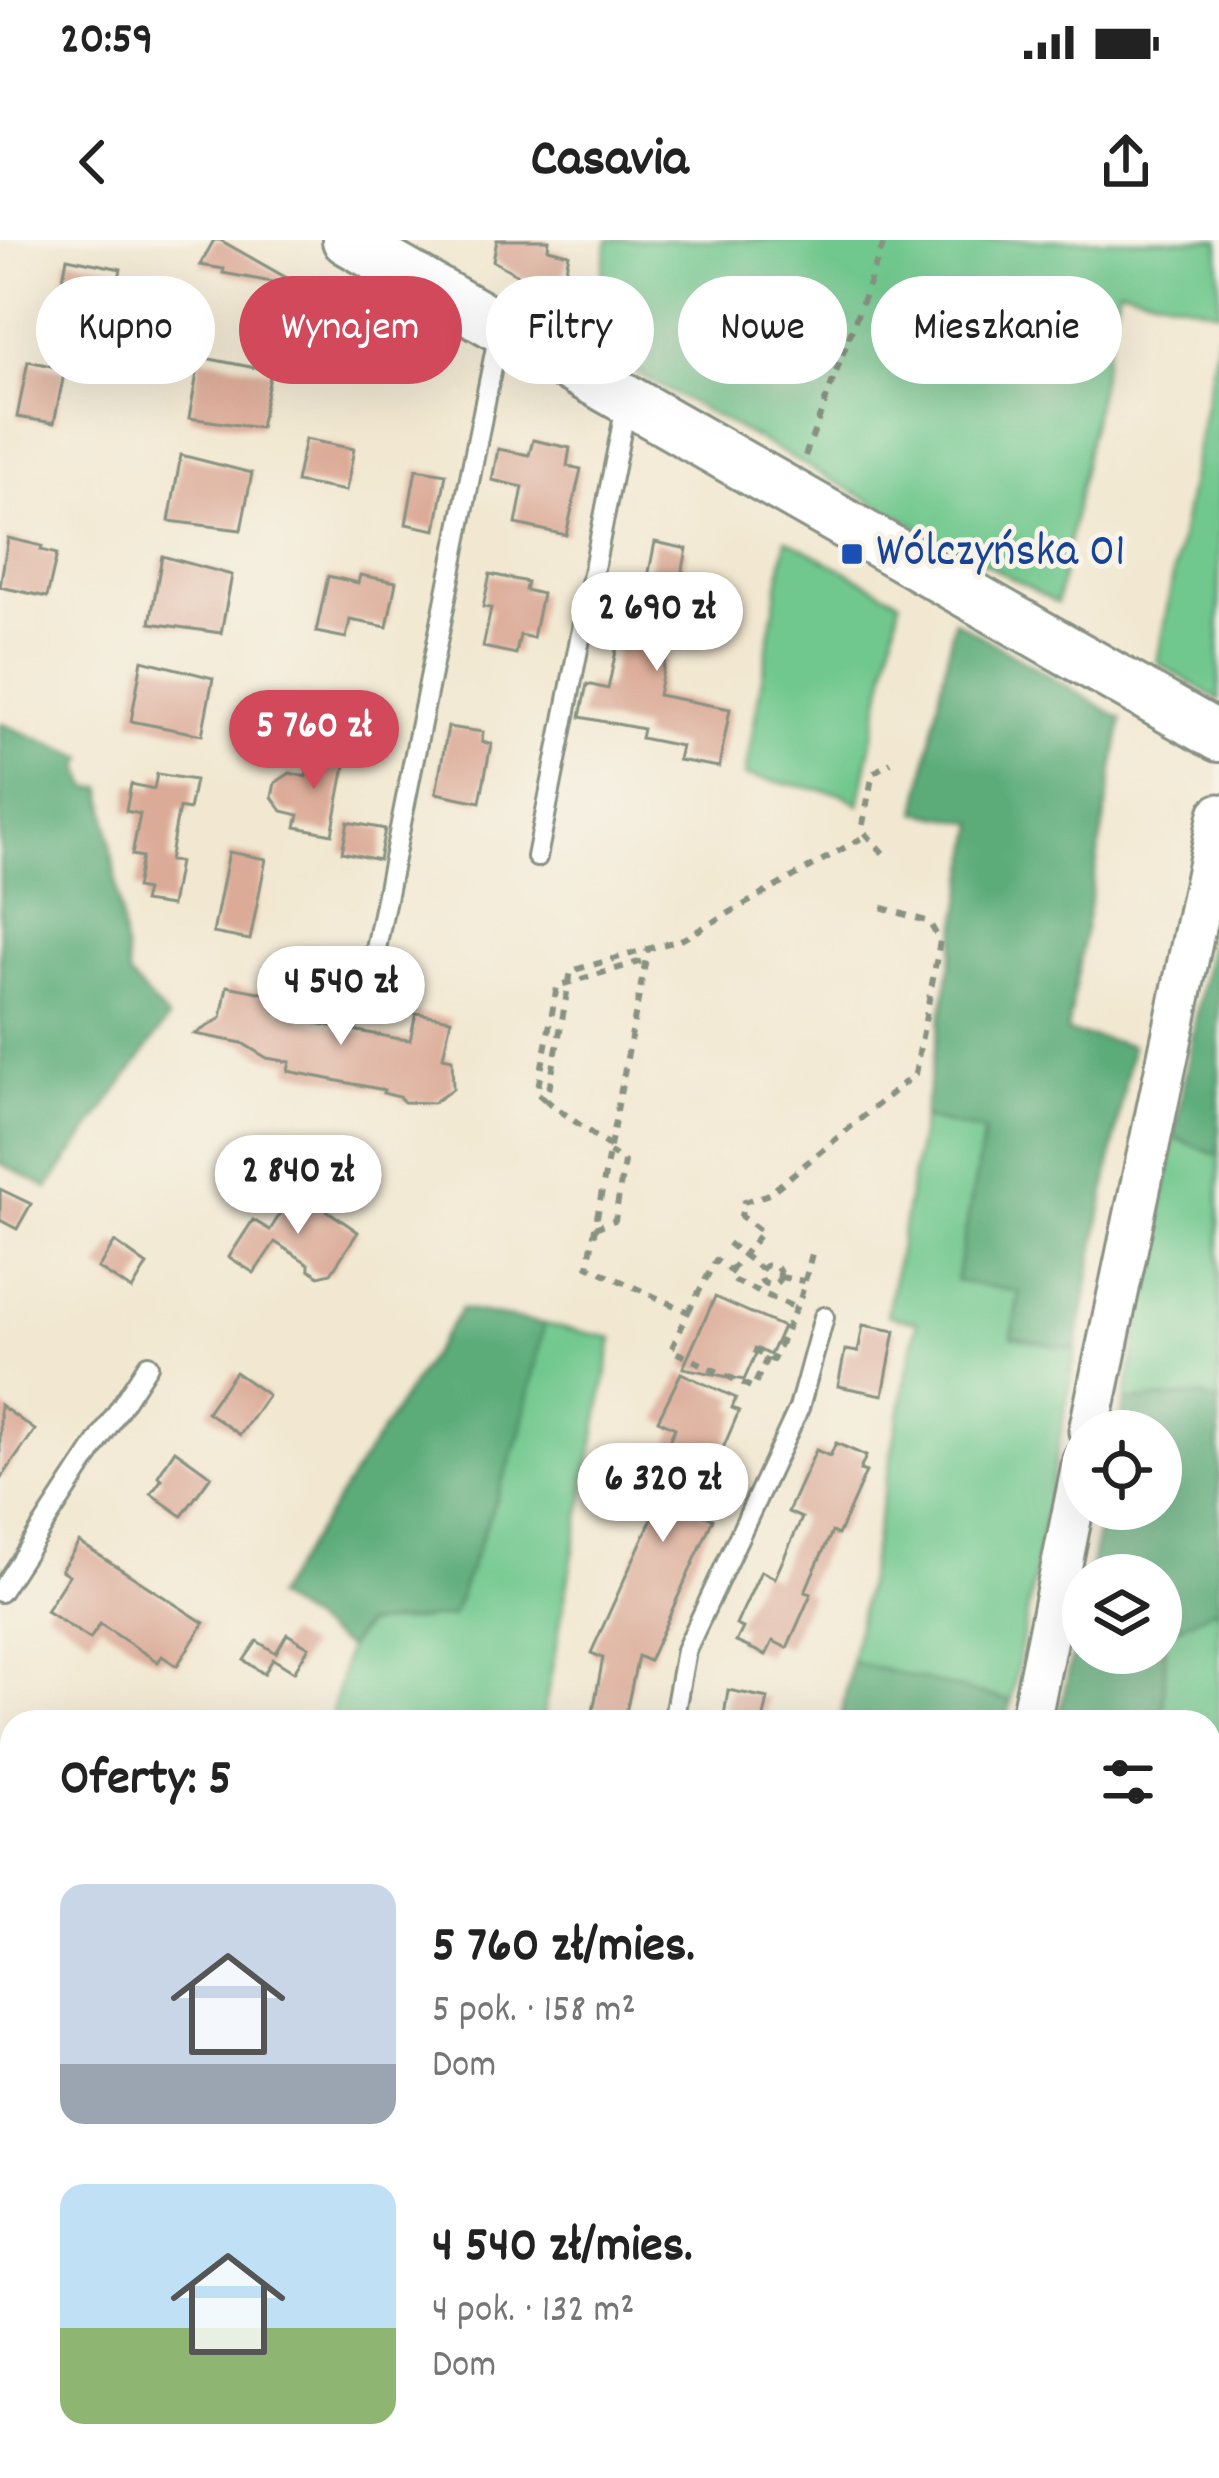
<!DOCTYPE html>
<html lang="pl">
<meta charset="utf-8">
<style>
:root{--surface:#fff;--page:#f2f2f2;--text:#222;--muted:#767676;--accent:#d1495b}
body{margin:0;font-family:Dekko,sans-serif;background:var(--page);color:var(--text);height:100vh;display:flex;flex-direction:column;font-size:45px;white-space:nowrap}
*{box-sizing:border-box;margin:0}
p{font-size:39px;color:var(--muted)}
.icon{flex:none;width:66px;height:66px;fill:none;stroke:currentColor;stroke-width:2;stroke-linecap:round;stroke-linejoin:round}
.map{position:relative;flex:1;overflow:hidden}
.panel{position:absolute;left:0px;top:1470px;width:1221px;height:768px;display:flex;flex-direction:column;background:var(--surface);border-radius:36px 36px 0 0;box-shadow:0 12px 48px #0002}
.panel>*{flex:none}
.guide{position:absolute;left:36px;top:36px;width:1149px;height:108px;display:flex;gap:24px}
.tools{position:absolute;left:1062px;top:1170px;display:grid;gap:24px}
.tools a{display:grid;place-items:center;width:120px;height:120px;border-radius:50%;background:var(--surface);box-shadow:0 12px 48px #0002;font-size:60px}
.price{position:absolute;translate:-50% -102px;padding:0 27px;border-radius:42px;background:#fff;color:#222;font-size:39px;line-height:78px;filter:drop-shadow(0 3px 6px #0008)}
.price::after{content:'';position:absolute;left:50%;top:72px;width:36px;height:27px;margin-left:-18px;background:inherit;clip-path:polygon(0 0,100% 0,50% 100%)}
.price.active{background:var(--accent);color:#fff}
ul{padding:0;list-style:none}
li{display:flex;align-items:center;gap:36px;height:300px;padding:0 60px}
li span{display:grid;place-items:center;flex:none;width:336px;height:240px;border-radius:24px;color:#555}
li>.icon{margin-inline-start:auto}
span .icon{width:144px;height:144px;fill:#fffc;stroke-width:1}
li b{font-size:51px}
h2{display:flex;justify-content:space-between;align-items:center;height:144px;padding:0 60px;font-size:51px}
.pill{padding:0 42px;border-radius:54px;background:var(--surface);box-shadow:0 12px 48px #0002;font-size:42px;line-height:108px}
.pill.active{background:var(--accent);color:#fff}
.status{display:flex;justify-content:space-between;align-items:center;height:84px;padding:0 60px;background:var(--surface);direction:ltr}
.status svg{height:33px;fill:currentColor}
header{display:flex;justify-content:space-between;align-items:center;height:156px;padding:0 60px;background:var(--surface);font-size:54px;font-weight:800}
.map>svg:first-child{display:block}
.green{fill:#71c88e;stroke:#488261;stroke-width:3}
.forest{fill:#5cac79;stroke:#3e7456;stroke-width:3}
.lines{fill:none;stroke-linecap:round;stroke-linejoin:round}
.stream{stroke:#58b3d6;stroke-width:9}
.building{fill:#dcab98}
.service-casing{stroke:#889282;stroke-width:24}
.minor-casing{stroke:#889282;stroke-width:45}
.tertiary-casing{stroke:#889282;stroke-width:54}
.path{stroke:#889282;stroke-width:6;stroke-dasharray:9 9;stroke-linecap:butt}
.service{stroke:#fff;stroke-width:18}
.minor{stroke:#fff;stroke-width:39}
.tertiary{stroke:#fff;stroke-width:48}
.transit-dot{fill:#1a4fb4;stroke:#f7f3e8;stroke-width:4.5}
.labels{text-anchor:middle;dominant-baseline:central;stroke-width:10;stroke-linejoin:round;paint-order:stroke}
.transit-label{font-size:48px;fill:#164399;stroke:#f7f3e8;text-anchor:start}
</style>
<div class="status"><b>20:59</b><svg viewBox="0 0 49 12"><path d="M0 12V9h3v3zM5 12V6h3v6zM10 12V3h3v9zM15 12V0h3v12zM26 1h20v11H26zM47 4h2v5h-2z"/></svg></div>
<header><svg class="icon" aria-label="back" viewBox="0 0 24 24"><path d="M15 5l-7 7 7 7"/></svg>Casavia<svg class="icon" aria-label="share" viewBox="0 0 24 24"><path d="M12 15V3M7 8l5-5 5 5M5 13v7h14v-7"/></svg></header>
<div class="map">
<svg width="1219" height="2238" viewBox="0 0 1219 2238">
<rect width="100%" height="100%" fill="#f7f3e8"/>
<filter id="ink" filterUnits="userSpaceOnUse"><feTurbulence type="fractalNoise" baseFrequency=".00833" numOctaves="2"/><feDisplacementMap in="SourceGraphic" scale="24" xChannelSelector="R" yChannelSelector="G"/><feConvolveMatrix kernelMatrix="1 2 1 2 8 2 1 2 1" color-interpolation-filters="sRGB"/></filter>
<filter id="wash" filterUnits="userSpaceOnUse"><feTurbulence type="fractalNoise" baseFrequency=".004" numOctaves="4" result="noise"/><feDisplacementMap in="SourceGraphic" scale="48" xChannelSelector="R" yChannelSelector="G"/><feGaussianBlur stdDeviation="2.7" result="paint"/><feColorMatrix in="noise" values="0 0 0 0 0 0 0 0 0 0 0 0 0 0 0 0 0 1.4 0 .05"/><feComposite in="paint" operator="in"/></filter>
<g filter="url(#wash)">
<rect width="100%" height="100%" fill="#f2e8d1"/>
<!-- green -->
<g class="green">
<polygon points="608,0 1219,0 1219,71 1119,48 1057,363 589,107"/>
<polygon points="1219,89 1219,460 1157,422"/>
<polygon points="786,299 900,361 859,565 843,554 745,536"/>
<polygon points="923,878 984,891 1020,1052 1012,1097 1076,1110 1011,1461 851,1422 917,1082 887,1075"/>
<polygon points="1174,897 1219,916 1219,1162 1199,1156 1125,1161"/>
<polygon points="544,1084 613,1098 542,1482 330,1482 347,1408 520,1195"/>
<polygon points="1219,1367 1219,1854 1209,1853 1209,1482 1163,1482 1165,1394"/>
<polygon points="1209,1886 1219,1887 1219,2238 612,2238 613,2226 1209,2226"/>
</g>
<!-- forest -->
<g class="forest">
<polygon points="954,380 1122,479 1067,792 1132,805 1076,1110 1012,1097 1019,1052 956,1041 984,892 923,878 976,583 917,572"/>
<polygon points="0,483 85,518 80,526 89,548 103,548 129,736 168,779 48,948 0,923"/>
<polygon points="1219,651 1219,916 1174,897"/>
<polygon points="461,1069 544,1084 520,1195 452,1376 364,1385 347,1408 274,1357"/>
<polygon points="1199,1156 1219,1162 1219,1367 1166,1394 1163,1482 1058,1482 1083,1364 1083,1413 1161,1413 1161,1335 1089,1335 1103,1269 1161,1269 1161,1191 1119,1191 1125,1161"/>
<polygon points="851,1422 1011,1461 1007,1482 840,1482"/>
<polygon points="12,1674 12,2226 31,2226 30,2238 0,2238 0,1676"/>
<polygon points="101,2226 334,2226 333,2238 100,2238"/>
</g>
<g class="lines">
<!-- stream -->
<g class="stream">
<polyline points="1209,1957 1219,1955"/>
<polyline points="0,1966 12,1969"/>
</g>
</g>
<g id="blocks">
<!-- building -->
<g class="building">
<polygon points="214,0 220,0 294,42 293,46 223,33 224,29 200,25"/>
<polygon points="497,0 549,0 548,9 569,14 563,43 556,51 545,50 493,21"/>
<polygon points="67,18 121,29 110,78 57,69"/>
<polygon points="200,117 271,131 260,188 189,178"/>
<polygon points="28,121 65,129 54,183 17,177"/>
<polygon points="305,199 354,209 346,251 296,242"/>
<polygon points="533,200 570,208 567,226 581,229 566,295 516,284 523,247 492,240 498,209 529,215"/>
<polygon points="181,215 252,233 241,290 169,281"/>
<polygon points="416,229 446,234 436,290 406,284"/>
<polygon points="8,298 42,306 41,310 57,314 47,357 0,347"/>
<polygon points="655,302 687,309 658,455 730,469 719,527 678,520 681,506 641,498 643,489 580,477 587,444 608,449 621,387 630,390 637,355 644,357"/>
<polygon points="162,316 232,335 221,393 150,383"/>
<polygon points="490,334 527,342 525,350 542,354 533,398 520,395 516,414 483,407 491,368 483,367"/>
<polygon points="360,335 396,342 387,387 350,380 346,398 316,392 328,336 358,343"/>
<polygon points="142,420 213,438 202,495 131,481"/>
<polygon points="448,487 483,492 482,502 491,504 480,562 436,553"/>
<polygon points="312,509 347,515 332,594 296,587 299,575 282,571 272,557 275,543 290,533 306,537"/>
<polygon points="157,534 195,540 189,570 179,568 174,594 169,621 179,622 171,666 143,662 146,650 136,648 142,617 132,615 140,574 126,571 131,544 154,549"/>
<polygon points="348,582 385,589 379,620 342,612"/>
<polygon points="229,612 266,619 250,700 213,693"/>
<polygon points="227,746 279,756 276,771 302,771 301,780 394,798 410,800 416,773 451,779 443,817 452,819 453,849 433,863 404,862 399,857 383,853 384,850 288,831 290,822 267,818 242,803 195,794 221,778"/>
<polygon points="0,949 31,964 17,989 0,980"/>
<polygon points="296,949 358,992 331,1033 319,1036 309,1029 309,1024 275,1002 254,1033 229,1017 253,980 270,990"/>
<polygon points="115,1002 147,1025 132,1050 98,1028"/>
<polygon points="715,1057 783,1087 770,1115 758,1109 744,1140 683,1128"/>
<polygon points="863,1085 895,1091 883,1155 838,1146 845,1110 858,1112"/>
<polygon points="235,1132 268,1155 240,1195 207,1172"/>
<polygon points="681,1133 736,1158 732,1168 739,1171 702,1257 705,1259 699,1272 713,1279 649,1421 638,1416 624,1482 591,1482 603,1418 591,1413 662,1256 669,1259 690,1211 669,1201 675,1188 658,1180"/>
<polygon points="0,1165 35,1190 0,1240"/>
<polygon points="836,1203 866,1216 860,1230 866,1232 838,1295 832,1292 812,1335 805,1352 811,1354 787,1408 773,1401 766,1415 736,1402 743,1388 736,1385 761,1331 775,1338 789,1306 802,1278 788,1272 816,1210 830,1216"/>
<polygon points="175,1210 211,1236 182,1276 151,1254 162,1239 158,1236"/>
<polygon points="79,1302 204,1383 177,1426 162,1416 158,1422 100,1384 90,1399 46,1371 69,1335 61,1330"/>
<polygon points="287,1394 309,1407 294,1432 273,1419 264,1434 244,1420 257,1401 276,1413"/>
<polygon points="728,1450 768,1458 763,1482 723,1482"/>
</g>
</g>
</g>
<g filter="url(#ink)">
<use href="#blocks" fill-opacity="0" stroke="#889282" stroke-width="3"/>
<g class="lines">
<!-- service casing -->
<g class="service-casing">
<g id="service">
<polyline points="537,617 627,161"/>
<polyline points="373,724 496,107 503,90"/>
<polyline points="0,1352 148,1125"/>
<polyline points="673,1482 686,1410 799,1168 824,1077"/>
</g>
</g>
<!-- minor casing -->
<g class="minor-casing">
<g id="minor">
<polyline points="1089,1191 1219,574"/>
<polyline points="1030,1482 1083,1220"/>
<polyline points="0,1610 12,1616"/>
<polyline points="0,1655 12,1653"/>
<polyline points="1209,1868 1219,1870"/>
</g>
</g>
<!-- tertiary casing -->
<g class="tertiary-casing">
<polyline id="tertiary" points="347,0 1219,497"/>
</g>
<!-- path -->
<g class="path">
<polyline points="805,216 885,0"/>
<polyline points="883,613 862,589 873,533 891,522"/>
<polyline points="545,860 537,853 557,746 646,720"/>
<polyline points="610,907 648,708"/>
<polyline points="595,988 615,980 624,922 610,912"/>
<polyline points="728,1003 761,1029"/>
<circle cx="770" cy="1035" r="10"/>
<polyline points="730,1031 762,992 741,976 744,962 769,954 915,834 940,701 929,682 874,665"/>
<polyline points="780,1037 804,1041"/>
<polyline points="688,1072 716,1020 734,1034 732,1040 796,1068"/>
<polyline points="753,1110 773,1120 801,1056 814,1006"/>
<polyline points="767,1118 753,1148 671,1110 688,1072 588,1026 610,907 547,861 569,742 571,731 683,699 867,595"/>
</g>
<!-- service -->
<use href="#service" class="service"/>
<!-- minor -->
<use href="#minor" class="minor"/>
<!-- tertiary -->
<use href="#tertiary" class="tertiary"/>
</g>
</g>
<!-- markers -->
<rect class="transit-dot" x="840" y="302" width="24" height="24" rx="6"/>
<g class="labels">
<!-- transit labels -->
<g class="transit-label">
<text x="876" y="314">Wólczyńska 01</text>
</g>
</g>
</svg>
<div class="tools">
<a><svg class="icon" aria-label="locate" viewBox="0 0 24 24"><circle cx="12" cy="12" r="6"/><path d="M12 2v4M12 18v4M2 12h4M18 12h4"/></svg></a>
<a><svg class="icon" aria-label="layers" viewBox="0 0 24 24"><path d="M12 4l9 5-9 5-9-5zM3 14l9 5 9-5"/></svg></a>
</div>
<b class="price" style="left:657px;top:434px">2 690 zł</b>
<b class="price active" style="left:314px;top:552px">5 760 zł</b>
<b class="price" style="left:341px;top:808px">4 540 zł</b>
<b class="price" style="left:298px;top:997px">2 840 zł</b>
<b class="price" style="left:663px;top:1305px">6 320 zł</b>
<div class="guide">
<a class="pill">Kupno</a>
<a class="pill active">Wynajem</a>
<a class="pill">Filtry</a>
<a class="pill">Nowe</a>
<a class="pill">Mieszkanie</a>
</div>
<section class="panel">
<h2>Oferty: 5<svg class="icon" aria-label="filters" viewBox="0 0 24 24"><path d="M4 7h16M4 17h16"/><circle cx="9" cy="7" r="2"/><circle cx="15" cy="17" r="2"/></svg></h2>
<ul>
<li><span style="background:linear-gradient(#c9d6e8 75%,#9aa5b1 0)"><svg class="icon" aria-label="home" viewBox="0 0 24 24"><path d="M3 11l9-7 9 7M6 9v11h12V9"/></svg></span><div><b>5 760 zł/mies.</b><p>5 pok. · 158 m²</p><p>Dom</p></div></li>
<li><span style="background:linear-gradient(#bfe0f5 60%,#8fb573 0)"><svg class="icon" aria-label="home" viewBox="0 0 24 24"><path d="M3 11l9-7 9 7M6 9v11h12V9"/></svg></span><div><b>4 540 zł/mies.</b><p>4 pok. · 132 m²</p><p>Dom</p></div></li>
</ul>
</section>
</div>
